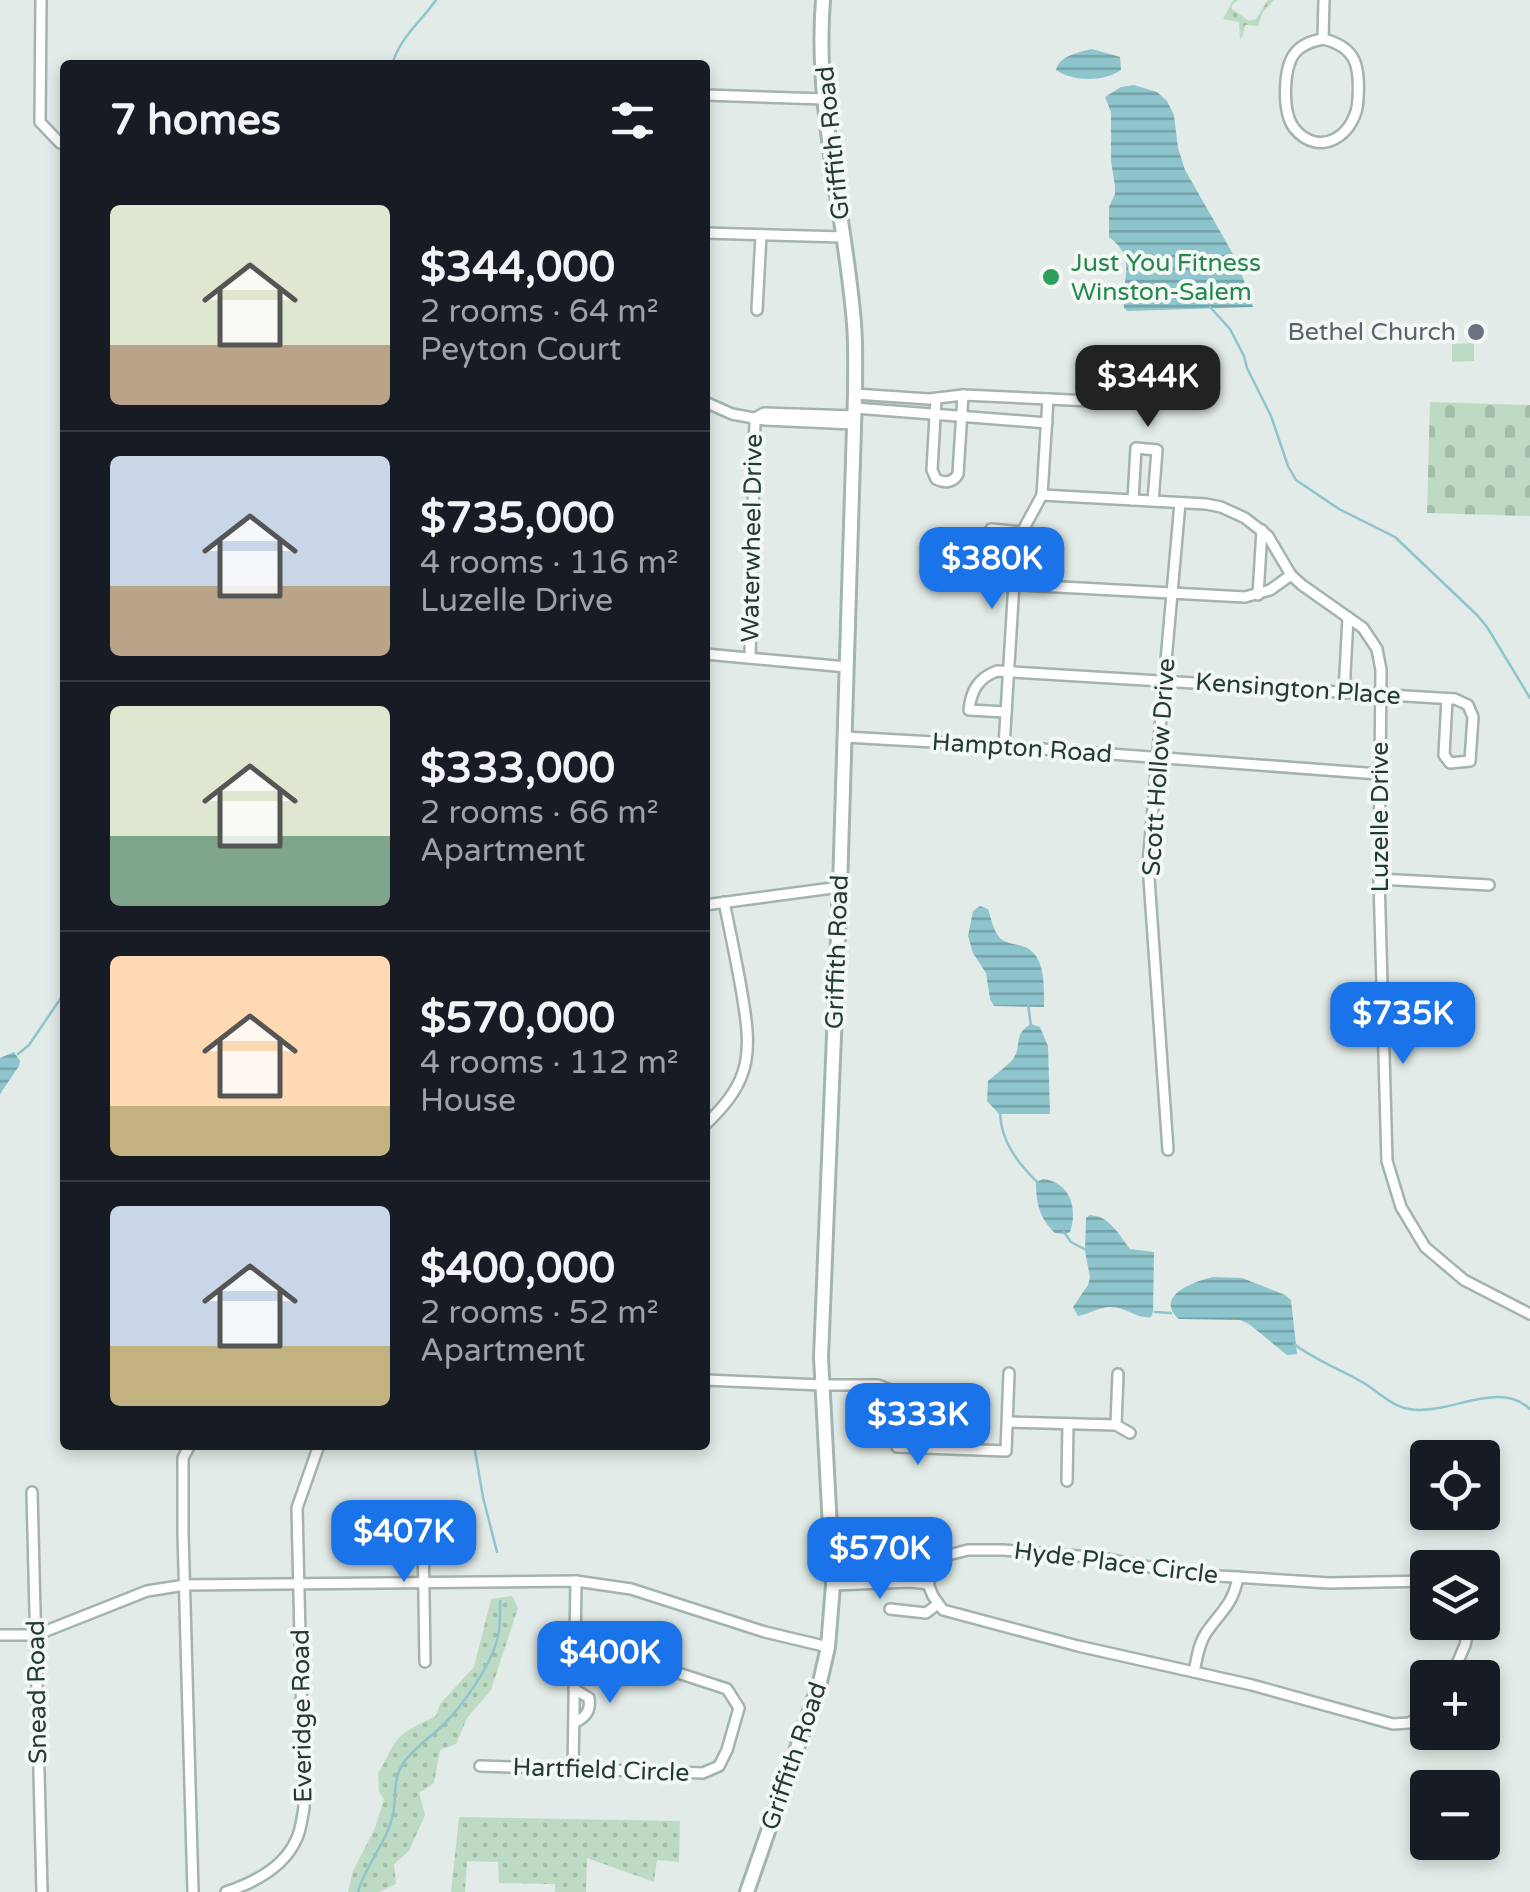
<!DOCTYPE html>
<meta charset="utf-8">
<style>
:root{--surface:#171b24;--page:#242831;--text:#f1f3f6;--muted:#9ea1a6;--line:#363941;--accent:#1a73e8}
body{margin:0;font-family:"Varela Round",sans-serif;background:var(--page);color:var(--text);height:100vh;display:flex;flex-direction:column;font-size:38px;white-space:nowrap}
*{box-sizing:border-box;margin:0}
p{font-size:32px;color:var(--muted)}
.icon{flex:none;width:55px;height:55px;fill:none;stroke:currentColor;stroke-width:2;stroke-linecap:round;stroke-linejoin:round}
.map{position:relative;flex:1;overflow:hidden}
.panel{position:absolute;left:60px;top:60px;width:650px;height:1390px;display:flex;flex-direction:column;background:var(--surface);border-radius:10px;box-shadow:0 5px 15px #0003}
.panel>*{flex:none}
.buttons{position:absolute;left:1410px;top:1440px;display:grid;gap:20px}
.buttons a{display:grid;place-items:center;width:90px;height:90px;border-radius:10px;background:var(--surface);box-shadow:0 5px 15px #0003;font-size:50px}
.price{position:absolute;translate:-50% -85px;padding:0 22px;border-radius:20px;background:var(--accent);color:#fff;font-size:32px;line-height:65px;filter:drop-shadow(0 2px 5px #0008)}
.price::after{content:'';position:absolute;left:50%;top:60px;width:30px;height:22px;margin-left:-15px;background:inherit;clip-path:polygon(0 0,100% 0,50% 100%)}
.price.on{background:#222;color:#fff}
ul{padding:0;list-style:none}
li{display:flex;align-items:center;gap:30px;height:250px;padding:0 50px}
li+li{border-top:2px solid var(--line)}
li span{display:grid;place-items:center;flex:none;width:280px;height:200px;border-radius:10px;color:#555}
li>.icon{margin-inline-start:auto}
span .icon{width:120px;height:120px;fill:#fffc;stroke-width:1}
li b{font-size:42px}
h2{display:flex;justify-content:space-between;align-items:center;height:120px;padding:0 50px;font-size:42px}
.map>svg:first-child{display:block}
.grass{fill:url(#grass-dots)}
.cemetery{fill:url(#cemetery-stones)}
.green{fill:#bddbc4}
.water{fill:url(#water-rules)}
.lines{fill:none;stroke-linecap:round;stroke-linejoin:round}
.stream{stroke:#8ec5cd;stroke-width:2.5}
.street-casing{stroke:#a5b3ae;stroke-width:14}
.secondary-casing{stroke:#a2b6ae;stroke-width:18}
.street{stroke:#fff;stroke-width:9}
.secondary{stroke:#fff;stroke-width:12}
.leisure-dot{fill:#2e9e5b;stroke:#f3f8f5;stroke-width:4}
.worship-dot{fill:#6b7280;stroke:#f3f8f5;stroke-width:4}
.labels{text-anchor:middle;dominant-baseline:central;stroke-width:8;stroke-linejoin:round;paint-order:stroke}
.street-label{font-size:25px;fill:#243b34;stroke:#f3f8f5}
.leisure-label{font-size:25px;fill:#27864d;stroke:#f3f8f5;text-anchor:start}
.worship-label{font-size:25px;fill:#5b616d;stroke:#f3f8f5;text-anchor:end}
</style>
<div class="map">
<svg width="1530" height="1892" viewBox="0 0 1530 1892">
<defs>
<pattern id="grass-dots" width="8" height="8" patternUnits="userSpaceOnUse" patternTransform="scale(2.5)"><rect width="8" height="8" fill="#bddbc4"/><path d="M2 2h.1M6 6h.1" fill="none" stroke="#a2bda9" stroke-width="1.8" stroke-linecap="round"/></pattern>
<pattern id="cemetery-stones" width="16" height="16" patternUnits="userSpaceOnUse" patternTransform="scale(2.5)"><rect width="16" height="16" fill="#bddbc4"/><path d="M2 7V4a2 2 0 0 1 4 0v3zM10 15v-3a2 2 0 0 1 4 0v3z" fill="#a2bda9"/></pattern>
<pattern id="water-rules" width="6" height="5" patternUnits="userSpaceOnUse" patternTransform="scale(2.5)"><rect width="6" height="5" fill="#8ec5cd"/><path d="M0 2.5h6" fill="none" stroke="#74a1a7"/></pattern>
</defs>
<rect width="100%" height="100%" fill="#e2ebe7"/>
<!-- grass -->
<g class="grass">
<polygon points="1233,0 1238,0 1232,5 1232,9 1249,21 1256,19 1268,0 1274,0 1263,12 1258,26 1245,25 1243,36 1240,39 1239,22 1223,19"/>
<path d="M 512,1596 L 518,1608 L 491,1690 L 467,1718 L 456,1744 L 440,1750 L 434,1783 L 419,1793 L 425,1815 L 409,1851 L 394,1864 L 396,1884 L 379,1892 L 348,1892 L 353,1871 L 375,1828 L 384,1799 L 379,1792 L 378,1773 C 385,1763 388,1754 394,1744 C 403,1730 422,1723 436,1716 L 440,1704 L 474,1667 L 491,1599 Z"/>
<polygon points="459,1817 680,1821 679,1862 657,1860 654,1882 587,1858 586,1892 555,1892 555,1884 499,1883 498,1862 467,1861 465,1892 451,1892"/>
</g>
<!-- cemetery -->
<polygon class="cemetery" points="1430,402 1530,405 1530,516 1427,513"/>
<!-- green -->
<polygon class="green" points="1474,343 1474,361 1452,362 1452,344"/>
<!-- water -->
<g class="water">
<path d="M 1092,49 L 1120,57 L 1121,70 C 1104,82 1073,82 1056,70 C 1059,56 1079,52 1092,49 Z"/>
<path d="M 1134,85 L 1157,92 L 1167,101 L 1174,115 L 1178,148 L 1185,170 L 1237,261 L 1253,307 L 1127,311 L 1124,308 C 1121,278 1138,259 1109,237 L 1109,207 L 1115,194 L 1115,186 L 1111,161 L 1111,112 L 1105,97 L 1121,87 Z"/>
<path d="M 980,906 L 988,909 C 991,918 994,933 1001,939 C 1007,944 1017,944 1025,947 C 1046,956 1044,987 1044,1007 L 994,1006 L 990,999 L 986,973 L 973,953 L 968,936 L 973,911 Z"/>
<path d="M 1031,1024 L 1040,1027 L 1048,1046 L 1050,1114 L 999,1114 L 987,1101 L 988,1081 C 996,1074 1006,1067 1013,1059 C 1023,1045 1012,1035 1031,1024 Z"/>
<polygon points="14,1052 20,1061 19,1066 0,1094 0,1058"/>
<path d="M 1043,1179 C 1070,1182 1078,1208 1070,1232 L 1065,1234 L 1055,1233 C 1039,1218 1036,1203 1036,1182 Z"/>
<path d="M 1090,1215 C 1110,1216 1119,1235 1130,1249 L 1154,1252 L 1153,1312 L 1151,1317 C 1136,1319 1126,1307 1111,1307 C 1099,1307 1089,1314 1078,1316 L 1073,1307 L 1088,1285 L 1090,1277 L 1085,1251 L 1086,1218 Z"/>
<path d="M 1213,1277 L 1242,1278 L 1285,1295 L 1291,1300 L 1297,1354 L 1287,1355 L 1249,1324 L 1240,1320 L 1179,1319 C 1153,1296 1195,1281 1213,1277 Z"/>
</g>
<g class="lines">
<!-- stream -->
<g class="stream">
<path d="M 392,65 C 400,37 420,23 436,0"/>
<polyline points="1210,307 1230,329 1244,356 1247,368 1271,416 1288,466 1296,480 1339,509 1395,537 1477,615 1487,627 1530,698"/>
<polyline points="1028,1004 1031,1026"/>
<polyline points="18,1054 29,1045 65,992"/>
<path d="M 1000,1113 C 1001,1142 1018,1163 1038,1183"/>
<polyline points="1064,1232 1071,1242 1088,1251"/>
<polyline points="1155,1312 1171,1313"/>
<path d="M 1294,1344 C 1315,1360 1339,1369 1362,1382 C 1378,1391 1391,1406 1409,1409 C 1449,1416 1498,1379 1530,1409"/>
<polyline points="474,1445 483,1497 497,1552"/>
<path d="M 358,1892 C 365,1865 387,1843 393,1814 C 397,1796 392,1779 404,1762 C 415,1747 430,1738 443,1725 C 463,1705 490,1667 497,1640 C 501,1628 500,1614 500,1601"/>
</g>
<!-- street casing -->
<g class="street-casing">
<g id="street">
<polyline points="41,0 40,122 60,143 65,143"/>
<path d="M 1323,39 C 1357,47 1360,67 1358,99 C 1357,134 1320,160 1294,128 C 1282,112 1283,68 1295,53 C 1302,44 1312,41 1323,39 Z"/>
<polyline points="1323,39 1324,0"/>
<polyline points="705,95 825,99"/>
<polyline points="705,233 843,237"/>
<polyline points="757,310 761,235"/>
<polyline points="855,394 929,399 963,395 1091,401"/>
<path d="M 936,399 L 932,470 L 936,479 C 945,484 954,482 958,474 L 963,395"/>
<polyline points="705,402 732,414 765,420 854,424"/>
<polyline points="855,408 1047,423"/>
<polyline points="755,418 764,413 854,416"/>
<polyline points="1042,495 1206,504 1221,507 1245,518 1268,536 1291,575 1302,585 1363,628 1377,649 1381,670 1379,879 1387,1161 1401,1207 1425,1247 1464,1280 1530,1314"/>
<polyline points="1133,500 1136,448 1157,450 1153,501"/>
<polyline points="1022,532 991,529 986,583 1245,597 1270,590 1291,575"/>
<polyline points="1258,595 1262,530"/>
<polyline points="705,654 847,667"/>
<polyline points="750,658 755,418"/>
<polyline points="1344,693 1348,617"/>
<path d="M 1006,712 L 969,710 C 971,691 978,678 997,671 L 1455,699 L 1468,705 L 1473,717 L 1470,761 L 1450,763 L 1444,755 L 1447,699"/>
<polyline points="845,737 1004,746 1379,774"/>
<polyline points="1004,746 1016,550 1022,532 1042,495 1048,399"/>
<polyline points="1379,879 1489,885"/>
<polyline points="705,905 840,887"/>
<path d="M 705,1125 C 754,1079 752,1051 741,988 C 736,959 730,931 724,902"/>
<polyline points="1168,1150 1148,864 1180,503"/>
<polyline points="705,1380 822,1385 878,1385 888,1389 893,1403 897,1447 1006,1451 1009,1373"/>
<polyline points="1008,1422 1116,1425 1130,1433"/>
<polyline points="1116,1425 1118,1374"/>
<polyline points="190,1445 183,1458 183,1533 193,1892"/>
<polyline points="1067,1481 1068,1424"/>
<polyline points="32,1492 42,1892"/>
<polyline points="865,1545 932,1554 937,1562"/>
<polyline points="1428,1581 1329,1583 1219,1576 1143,1566 1103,1558 1003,1550 968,1550 948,1555 937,1562 928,1584 933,1596 943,1610 1078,1646 1252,1685 1393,1724 1409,1723 1428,1712"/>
<polyline points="833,1585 911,1582 928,1584"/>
<polyline points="890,1609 926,1613 938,1604"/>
<polyline points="0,1635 36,1635 147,1591 185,1585 576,1581 631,1589 765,1632 828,1647"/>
<polyline points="425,1662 423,1535 433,1522"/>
<path d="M 1194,1672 C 1197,1659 1198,1645 1206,1633 C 1221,1611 1233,1605 1238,1577"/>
<polyline points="1451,1678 1465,1645 1470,1622"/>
<path d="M 574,1723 C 586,1717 591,1711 589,1698 L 574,1689"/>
<polyline points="480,1766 703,1773 719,1766 727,1750 739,1708 727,1689 614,1652 598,1648 575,1647"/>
<polyline points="573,1769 576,1581"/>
<path d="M 226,1892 C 253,1883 284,1867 296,1840 C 301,1831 302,1818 304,1808 L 297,1508 L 319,1445"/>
</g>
</g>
<!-- secondary casing -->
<g class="secondary-casing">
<path id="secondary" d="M 747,1892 L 820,1682 L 828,1647 L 833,1585 L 821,1357 L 840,887 L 855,394 C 855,371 856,348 854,324 C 846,217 814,109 823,0"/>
</g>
<!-- street -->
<use href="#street" class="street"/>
<!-- secondary -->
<use href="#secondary" class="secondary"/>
</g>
<!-- markers -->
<circle class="leisure-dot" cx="1051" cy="277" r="10"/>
<circle class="worship-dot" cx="1476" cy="332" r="10"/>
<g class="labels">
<!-- street labels -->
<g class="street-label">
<text transform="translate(833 143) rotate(-96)">Griffith Road</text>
<text transform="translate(752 538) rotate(-89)">Waterwheel Drive</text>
<text transform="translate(1298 689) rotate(4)">Kensington Place</text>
<text transform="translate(1022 748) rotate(4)">Hampton Road</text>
<text transform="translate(1159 767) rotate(-86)">Scott Hollow Drive</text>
<text transform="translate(1380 817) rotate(-90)">Luzelle Drive</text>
<text transform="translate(837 952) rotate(-88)">Griffith Road</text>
<text transform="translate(1116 1563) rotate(7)">Hyde Place Circle</text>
<text transform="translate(37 1692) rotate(-91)">Snead Road</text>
<text transform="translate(302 1716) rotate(-91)">Everidge Road</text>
<text transform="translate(794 1756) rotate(-71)">Griffith Road</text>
<text transform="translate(601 1770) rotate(2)">Hartfield Circle</text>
</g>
<!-- leisure labels -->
<g class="leisure-label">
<text x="1071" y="263">Just You Fitness<tspan x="1071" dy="29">Winston-Salem</tspan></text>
</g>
<!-- worship labels -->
<g class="worship-label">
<text x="1456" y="332">Bethel Church</text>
</g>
</g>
</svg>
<div class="buttons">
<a><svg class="icon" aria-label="locate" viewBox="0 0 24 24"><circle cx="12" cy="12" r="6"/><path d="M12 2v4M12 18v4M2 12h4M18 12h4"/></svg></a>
<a><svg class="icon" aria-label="layers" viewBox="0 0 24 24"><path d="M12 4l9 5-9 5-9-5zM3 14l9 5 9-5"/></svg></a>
<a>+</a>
<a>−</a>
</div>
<b class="price on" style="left:1148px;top:430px">$344K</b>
<b class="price" style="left:992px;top:612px">$380K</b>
<b class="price" style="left:1403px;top:1067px">$735K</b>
<b class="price" style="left:918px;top:1468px">$333K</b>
<b class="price" style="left:404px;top:1585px">$407K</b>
<b class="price" style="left:880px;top:1602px">$570K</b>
<b class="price" style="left:610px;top:1706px">$400K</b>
<section class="panel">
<h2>7 homes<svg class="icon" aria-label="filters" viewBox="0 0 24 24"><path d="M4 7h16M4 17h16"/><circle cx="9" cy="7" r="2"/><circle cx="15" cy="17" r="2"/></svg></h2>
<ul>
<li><span style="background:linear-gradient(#dfe7d0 70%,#b9a48a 0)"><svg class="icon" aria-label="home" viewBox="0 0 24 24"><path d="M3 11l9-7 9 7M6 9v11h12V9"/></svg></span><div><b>$344,000</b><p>2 rooms · 64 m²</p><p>Peyton Court</p></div></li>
<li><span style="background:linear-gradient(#c9d6e8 65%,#b9a48a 0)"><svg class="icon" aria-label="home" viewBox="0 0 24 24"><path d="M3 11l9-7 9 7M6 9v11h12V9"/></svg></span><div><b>$735,000</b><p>4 rooms · 116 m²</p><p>Luzelle Drive</p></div></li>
<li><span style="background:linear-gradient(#dfe7d0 65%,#7fa58c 0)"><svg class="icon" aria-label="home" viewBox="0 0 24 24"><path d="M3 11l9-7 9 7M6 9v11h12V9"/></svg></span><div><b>$333,000</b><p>2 rooms · 66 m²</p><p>Apartment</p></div></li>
<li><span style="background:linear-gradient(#ffd9b3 75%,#c2b280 0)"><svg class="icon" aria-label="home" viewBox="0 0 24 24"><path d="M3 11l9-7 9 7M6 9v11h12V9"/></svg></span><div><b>$570,000</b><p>4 rooms · 112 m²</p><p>House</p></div></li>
<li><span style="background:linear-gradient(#c9d6e8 70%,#c2b280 0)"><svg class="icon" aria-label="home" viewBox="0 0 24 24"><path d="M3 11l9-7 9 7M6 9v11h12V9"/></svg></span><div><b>$400,000</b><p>2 rooms · 52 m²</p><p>Apartment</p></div></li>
</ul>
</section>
</div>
